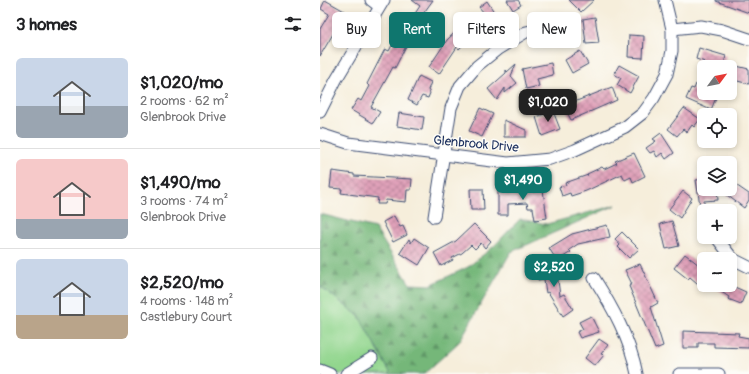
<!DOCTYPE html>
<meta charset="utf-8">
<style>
:root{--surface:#fff;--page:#f6f6f6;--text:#202124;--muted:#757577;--line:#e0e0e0;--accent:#0f766e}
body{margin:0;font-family:Pangolin,sans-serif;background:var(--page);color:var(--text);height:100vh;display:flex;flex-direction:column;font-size:15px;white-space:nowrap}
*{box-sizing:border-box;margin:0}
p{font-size:13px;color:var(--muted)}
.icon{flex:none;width:22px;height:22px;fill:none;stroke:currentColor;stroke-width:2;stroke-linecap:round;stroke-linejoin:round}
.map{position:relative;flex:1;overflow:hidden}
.panel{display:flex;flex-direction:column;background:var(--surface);width:320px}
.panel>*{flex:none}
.guide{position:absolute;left:12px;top:12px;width:357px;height:36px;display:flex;gap:8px}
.needle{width:26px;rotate:58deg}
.tools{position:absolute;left:377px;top:60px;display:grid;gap:8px}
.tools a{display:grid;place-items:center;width:40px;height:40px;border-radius:6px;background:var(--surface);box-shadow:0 2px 6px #0003;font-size:20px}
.price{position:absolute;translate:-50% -34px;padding:0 9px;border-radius:8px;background:var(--accent);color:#fff;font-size:13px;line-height:26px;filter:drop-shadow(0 1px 2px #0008)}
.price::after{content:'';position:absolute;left:50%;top:24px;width:12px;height:9px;margin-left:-6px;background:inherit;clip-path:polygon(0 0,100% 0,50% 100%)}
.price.active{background:#222;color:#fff}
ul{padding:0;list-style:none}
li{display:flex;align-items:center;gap:12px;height:100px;padding:0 16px}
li+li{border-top:1px solid var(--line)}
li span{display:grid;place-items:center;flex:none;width:112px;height:80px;border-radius:6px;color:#555}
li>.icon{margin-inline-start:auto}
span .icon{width:48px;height:48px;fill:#fffc;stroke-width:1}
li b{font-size:17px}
h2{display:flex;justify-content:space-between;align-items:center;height:48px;padding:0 16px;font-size:17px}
.pill{padding:0 14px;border-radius:6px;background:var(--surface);box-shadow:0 2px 6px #0003;font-size:14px;line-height:36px}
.pill.active{background:var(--accent);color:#fff}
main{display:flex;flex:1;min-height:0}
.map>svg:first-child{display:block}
.grass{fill:#92d68e;stroke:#568276}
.forest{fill:url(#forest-firs);stroke:#48736c}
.building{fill:url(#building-cross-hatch)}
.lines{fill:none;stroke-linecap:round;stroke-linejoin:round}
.minor-casing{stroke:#3c4c71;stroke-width:13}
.minor{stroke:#fff;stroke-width:11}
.labels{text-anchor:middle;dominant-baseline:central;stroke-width:3;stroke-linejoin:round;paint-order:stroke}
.street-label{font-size:13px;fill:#1b2f5e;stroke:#fdfcf7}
</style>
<main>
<section class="panel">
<h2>3 homes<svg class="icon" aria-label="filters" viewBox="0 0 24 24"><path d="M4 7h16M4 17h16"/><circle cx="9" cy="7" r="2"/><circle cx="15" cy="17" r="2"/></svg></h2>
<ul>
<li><span style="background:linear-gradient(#c9d6e8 60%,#9aa5b1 0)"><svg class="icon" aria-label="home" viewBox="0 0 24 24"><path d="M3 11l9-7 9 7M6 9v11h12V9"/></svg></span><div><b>$1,020/mo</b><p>2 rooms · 62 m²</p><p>Glenbrook Drive</p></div></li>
<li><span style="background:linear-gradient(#f6c9c9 75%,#9aa5b1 0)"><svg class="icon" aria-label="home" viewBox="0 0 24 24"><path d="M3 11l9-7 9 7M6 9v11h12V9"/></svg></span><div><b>$1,490/mo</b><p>3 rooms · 74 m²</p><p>Glenbrook Drive</p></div></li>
<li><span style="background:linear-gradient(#c9d6e8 70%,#b9a48a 0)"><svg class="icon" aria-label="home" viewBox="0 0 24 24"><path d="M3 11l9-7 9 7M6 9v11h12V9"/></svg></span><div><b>$2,520/mo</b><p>4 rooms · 148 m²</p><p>Castlebury Court</p></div></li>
</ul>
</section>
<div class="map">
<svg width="429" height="374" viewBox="0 0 429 374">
<defs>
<pattern id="forest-firs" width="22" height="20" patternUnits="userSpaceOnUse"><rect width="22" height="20" fill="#75b779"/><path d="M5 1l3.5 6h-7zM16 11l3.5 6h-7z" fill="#5f9566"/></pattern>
<pattern id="building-cross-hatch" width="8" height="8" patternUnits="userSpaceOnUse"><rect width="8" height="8" fill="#e0a1b9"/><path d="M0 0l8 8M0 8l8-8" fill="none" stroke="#b5849a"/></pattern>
</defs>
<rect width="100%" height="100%" fill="#fdfcf7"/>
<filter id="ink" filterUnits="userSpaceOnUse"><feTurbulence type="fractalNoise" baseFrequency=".025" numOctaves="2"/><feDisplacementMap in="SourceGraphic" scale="8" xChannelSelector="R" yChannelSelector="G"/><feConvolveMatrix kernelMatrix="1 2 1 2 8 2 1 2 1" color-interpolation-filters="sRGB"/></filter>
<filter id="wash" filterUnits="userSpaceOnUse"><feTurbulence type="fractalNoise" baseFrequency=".012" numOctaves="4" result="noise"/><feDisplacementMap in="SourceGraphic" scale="16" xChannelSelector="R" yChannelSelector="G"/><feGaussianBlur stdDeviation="0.9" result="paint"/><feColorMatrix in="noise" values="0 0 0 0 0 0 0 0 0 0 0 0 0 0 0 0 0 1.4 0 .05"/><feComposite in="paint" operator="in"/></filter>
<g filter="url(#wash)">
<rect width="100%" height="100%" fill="#f6eedb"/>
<!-- grass -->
<polygon class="grass" points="0,286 39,316 71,374 0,374"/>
<!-- forest -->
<polygon class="forest" points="296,205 191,252 139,342 104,374 71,374 39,316 0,286 0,214 55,228 90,284 110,285 148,267 174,246 200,219 227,224"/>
<g id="blocks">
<!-- building -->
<g class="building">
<polygon points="5,0 26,12 0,56 0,29 9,14 1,9"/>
<polygon points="92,0 113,0 100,18 103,21 85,48 75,68 73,67 51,107 60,112 53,123 31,110 38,99 41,101 49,86 47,84 65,49 69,51 78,34 76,33 84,21 88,24 100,6"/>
<polygon points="187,0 198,0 201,5 193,10"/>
<polygon points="249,0 274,0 261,12"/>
<polygon points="396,0 429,0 429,13 396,1"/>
<polygon points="167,1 178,18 164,27 163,25 139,49 137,47 119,74 109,67 127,40 147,21 149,23 164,13 159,7"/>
<polygon points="275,17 279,43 266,44 263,19"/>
<polygon points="309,35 324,36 323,58 308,57"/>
<polygon points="379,48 406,56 403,67 383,67 385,62 376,59"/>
<polygon points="260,51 268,64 252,73 245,60"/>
<polygon points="231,63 233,75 217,79 219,86 206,89 202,69"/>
<polygon points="196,64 191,76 197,83 185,93 185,88 177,100 168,89 186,73 186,70 187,72"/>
<polygon points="299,65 319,76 310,93 297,85 301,78 294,74"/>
<polygon points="412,65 429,69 429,84 410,79"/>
<polygon points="382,71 384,71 384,93 397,95 391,110 366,99 371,88 374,89 376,84 378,85"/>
<polygon points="99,76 111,82 108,90 110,93 108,98 102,96 97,105 88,100"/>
<polygon points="292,87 297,100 251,120 244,106"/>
<polygon points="160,108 173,114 162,137 149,131"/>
<polygon points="364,108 380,119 374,127 372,125 367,132 363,129 357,136 348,129"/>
<polygon points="233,111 240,129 222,136 216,117"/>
<polygon points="79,113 104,117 102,130 77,126"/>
<polygon points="184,120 206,130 206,137 184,137"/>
<polygon points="341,133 354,153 346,159 342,153 337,157 334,151 330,153 326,148 336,141 333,139"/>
<polygon points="314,153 325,176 313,182 311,177 305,180 302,174 266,191 251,196 250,193 242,196 239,187 246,185 245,183 268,175 267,174 282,167 284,169 297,163 295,161"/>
<polygon points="12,171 34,174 34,176 92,179 91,190 87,190 86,202 66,200 65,204 57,204 58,198 21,193 22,189 10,188"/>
<polygon points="384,179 384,189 397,189 398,200 384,201 384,205 380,205 376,180"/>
<polygon points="410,181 429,194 429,200 424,208 399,189 410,189"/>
<polygon points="213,188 213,192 223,190 227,218 215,220 213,208 208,208 207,203 188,204 188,215 178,215 178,190"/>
<polygon points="150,189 163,189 164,210 151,210"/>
<polygon points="363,191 372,198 360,218 349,209"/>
<polygon points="74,216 80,227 83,226 87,235 73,242 63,222"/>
<polygon points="352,221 359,246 346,249 340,224"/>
<polygon points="154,224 171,241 165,248 161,243 155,249 151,245 142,253 132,258 133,260 121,266 114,253 136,241"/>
<polygon points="287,225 290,237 258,244 249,250 251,252 237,261 229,248 252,234"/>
<polygon points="302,232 319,249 309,258 298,247 300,245 295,239"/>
<polygon points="94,238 109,248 99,265 80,253 89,239 91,243"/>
<polygon points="365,254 384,269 384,289 370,277 368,279 354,268"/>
<polygon points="320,264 338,303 331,307 343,346 335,349 309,286 312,284 305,270"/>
<polygon points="236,265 240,296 244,294 253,309 243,316 228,292 226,293 224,279 218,280 217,267"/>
<polygon points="391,285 410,285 426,292 421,304 408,299 409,297"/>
<polygon points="271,316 279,332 260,338 257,332 263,329 259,322"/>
<polygon points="363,331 419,333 418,336 429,338 429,348 394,347 394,343 378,343 378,348 363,348"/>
<polygon points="279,339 288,345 281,354 284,355 275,366 265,358"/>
</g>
</g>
</g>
<g filter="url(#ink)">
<use href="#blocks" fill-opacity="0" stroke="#3c4c71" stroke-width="1"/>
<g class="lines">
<!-- minor casing -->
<g class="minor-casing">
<g id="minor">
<polyline points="51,0 59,6"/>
<polyline points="352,29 381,26 402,30 429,39"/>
<polyline points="0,112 16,80 64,0"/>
<polyline points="0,134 28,143 188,163 230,159 255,150 305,127 323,113 334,98 347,74 352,51 352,29 345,0"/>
<polyline points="114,217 131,108 140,86 157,66 178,49 206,32 228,27"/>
<polyline points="396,237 413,259 429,267"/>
<path d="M 274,278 C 293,308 310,339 317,374"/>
<polyline points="0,370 10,374"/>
<polyline points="26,374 52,358"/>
<polyline points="359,374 399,374"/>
</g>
</g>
<!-- minor -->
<use href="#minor" class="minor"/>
</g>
</g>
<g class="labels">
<!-- street labels -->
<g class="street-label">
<text transform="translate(156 144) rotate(5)">Glenbrook Drive</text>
</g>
</g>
</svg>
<div class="tools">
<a><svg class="needle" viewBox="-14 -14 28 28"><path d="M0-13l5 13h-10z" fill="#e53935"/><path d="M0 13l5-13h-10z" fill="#757577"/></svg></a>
<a><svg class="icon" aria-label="locate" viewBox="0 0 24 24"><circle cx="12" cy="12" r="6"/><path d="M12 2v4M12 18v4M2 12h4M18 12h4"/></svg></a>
<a><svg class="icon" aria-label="layers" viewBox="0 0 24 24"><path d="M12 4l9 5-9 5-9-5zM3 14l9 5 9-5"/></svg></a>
<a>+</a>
<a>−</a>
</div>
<b class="price active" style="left:228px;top:123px">$1,020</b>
<b class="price" style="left:203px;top:201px">$1,490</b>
<b class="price" style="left:234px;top:288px">$2,520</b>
<div class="guide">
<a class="pill">Buy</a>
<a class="pill active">Rent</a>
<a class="pill">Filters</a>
<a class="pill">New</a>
</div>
</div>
</main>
